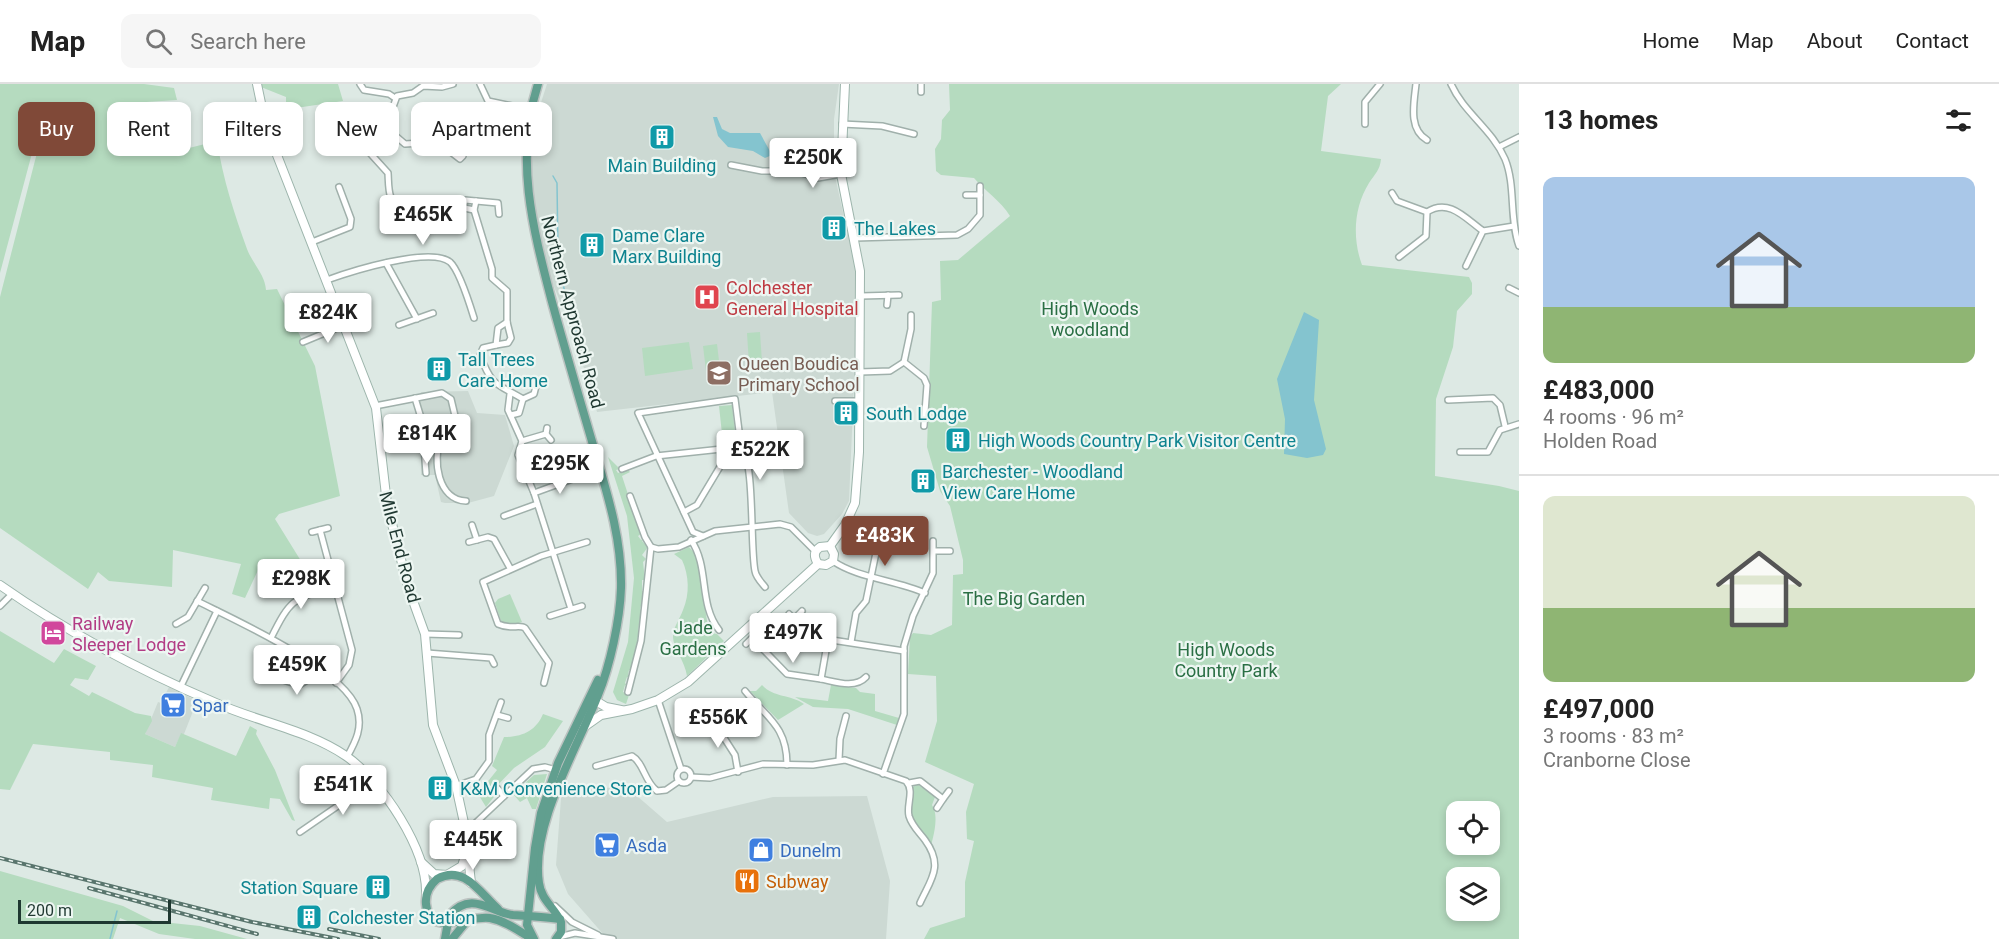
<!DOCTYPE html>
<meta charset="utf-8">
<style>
:root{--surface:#fff;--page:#f6f6f6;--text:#222;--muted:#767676;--line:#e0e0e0;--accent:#804938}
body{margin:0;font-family:Roboto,sans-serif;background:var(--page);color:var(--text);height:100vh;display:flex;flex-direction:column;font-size:22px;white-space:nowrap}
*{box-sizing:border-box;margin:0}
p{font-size:20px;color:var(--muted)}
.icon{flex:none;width:33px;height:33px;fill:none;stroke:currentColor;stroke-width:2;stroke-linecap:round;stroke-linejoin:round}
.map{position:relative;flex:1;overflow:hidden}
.panel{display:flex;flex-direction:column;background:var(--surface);width:480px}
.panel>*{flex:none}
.hud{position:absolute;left:18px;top:18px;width:570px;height:54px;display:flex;gap:12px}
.fabs{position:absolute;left:1446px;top:717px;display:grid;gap:12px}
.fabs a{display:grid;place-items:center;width:54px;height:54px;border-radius:12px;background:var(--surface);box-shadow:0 3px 9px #0003;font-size:30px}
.scale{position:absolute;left:18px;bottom:15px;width:153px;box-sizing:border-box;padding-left:6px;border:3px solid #1f3831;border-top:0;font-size:16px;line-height:21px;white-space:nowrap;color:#1f3831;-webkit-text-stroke:4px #edf6f2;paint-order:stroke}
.price{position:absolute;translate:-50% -51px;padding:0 14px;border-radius:6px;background:#fff;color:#222;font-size:20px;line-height:39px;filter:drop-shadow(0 2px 3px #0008)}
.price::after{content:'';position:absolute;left:50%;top:36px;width:18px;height:14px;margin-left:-9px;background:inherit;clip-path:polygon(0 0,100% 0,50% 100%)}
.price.active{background:var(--accent);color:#fff}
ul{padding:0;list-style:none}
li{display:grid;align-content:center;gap:12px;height:318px;padding:0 24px}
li+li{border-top:2px solid var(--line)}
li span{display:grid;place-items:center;height:186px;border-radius:12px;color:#555}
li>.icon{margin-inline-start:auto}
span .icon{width:108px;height:108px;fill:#fffc;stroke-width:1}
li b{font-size:26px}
h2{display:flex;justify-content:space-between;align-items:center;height:72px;padding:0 24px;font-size:26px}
.tag{padding:0 21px;border-radius:12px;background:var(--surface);box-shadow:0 3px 9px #0003;font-size:21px;line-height:54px}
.tag.active{background:var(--accent);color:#fff}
header{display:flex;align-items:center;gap:36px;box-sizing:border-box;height:84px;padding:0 30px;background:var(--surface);border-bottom:2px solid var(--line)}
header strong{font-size:28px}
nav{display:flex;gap:33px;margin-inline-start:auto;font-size:21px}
.search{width:420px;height:54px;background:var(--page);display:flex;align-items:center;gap:15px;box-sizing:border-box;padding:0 21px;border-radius:12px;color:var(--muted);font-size:22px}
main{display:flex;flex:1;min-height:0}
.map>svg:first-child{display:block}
.built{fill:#ccd9d3}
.green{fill:#b5dbbf;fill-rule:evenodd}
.water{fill:#84c4cf}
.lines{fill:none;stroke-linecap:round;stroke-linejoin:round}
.stream{stroke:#84c4cf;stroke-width:1.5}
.street-casing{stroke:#a0b0ab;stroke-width:8}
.secondary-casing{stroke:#9db5ac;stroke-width:10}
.primary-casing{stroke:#bcc3c1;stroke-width:11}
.street{stroke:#fff;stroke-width:5}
.secondary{stroke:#fff;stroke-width:8}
.primary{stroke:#619f8f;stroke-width:8}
.rail-casing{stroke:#59756d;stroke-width:4}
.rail{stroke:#edf6f2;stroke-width:1.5;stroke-dasharray:4.5;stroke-linecap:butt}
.labels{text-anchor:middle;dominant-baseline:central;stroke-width:4.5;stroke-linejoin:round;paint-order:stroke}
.culture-label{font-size:18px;fill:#0d838f;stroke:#edf6f2;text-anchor:start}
.health-label{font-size:18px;fill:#be3a42;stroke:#edf6f2;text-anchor:start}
.park-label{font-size:18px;fill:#2a6f44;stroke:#edf6f2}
.street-label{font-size:18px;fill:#1f3831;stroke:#edf6f2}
.education-label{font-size:18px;fill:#785e54;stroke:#edf6f2;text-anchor:start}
.hotel-label{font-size:18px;fill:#b23c85;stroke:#edf6f2;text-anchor:start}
.shop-label{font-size:18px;fill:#366cbe;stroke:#edf6f2;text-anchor:start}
.food-label{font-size:18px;fill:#c56008;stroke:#edf6f2;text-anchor:start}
</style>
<header>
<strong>Map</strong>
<div class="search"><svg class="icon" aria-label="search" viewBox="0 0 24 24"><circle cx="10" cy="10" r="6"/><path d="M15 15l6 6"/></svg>Search here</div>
<nav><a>Home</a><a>Map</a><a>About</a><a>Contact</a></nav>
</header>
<main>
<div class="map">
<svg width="1519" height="855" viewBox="0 0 1519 855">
<rect width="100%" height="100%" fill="#dde9e4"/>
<!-- built -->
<g class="built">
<polygon points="547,0 839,0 834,35 834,88 855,182 856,254 849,417 842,430 824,450 817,452 808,449 789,429 772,308 597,328 574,251 547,186 537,140 531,86 537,31"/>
<polygon points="468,307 477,329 505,331 514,362 494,412 468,419 445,419 441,418 435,391 421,391 421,350 416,319 421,308"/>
<polygon points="169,603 197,617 184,650 181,650 175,663 145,650 158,618 161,619"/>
<polygon points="562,701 629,705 667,738 773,713 867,712 890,797 886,855 617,855 604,851 568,810 556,781"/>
</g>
<!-- green -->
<g class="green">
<path d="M 0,0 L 144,0 L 174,4 L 177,16 L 131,19 L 134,45 L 181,39 L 181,66 L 217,57 C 223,95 234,129 247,165 C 252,179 265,190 266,206 L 277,205 L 315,282 L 340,412 L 279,430 L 275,435 L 301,477 L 282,489 L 259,484 L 245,514 L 232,510 L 241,480 L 173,466 L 172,503 L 109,497 L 98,488 L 88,505 L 0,444 L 0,213 L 40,57 L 35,58 L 0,189 Z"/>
<polygon points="261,0 338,0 343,17 289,25 286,24 286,13 261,3"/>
<path d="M 949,0 L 1341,0 L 1328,12 L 1321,67 L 1381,75 C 1380,86 1375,90 1369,99 C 1354,123 1352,154 1362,181 L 1469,193 L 1472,199 L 1472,210 L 1457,227 L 1453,263 L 1436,315 L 1435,392 L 1499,402 L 1519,407 L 1519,855 L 924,855 L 930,844 L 965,833 L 965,798 L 974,757 L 967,755 L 966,728 L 974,700 L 925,678 L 937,637 L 936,592 L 908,590 L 910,553 L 913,549 L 931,551 L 952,541 L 953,491 L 963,490 L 963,476 L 950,422 L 940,407 L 927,363 L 932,218 L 941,216 L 940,177 L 958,176 L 1010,132 C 1000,116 986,108 974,94 L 941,91 L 936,87 L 935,65 L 941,55 L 942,36 L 950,26 ZM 1456,728 L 1490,728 L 1490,760 L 1456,760 ZM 1456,794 L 1490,794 L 1490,826 L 1456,826 Z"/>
<polygon points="760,248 762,279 749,280 747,249"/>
<polygon points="689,258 693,285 645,292 642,264"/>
<polygon points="717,260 720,285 706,287 703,262"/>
<polygon points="732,321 736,357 723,359 719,322"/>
<polygon points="608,373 620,385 616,386 618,389 628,386 630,388 622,392 641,450 638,452 641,456 644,455 642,457 648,463 642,471 646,475 643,478 645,496 642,496 642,507 645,508 640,525 642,528 640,529 641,540 639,540 638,548 640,551 638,551 633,587 629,586 628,591 631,594 627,593 625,599 628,602 625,601 623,608 629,611 626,620 617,616 613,608 628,558 634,494 627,432"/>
<path d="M 689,463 L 697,472 L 708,543 L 712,549 L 717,550 L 724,557 L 687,592 C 685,577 673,564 673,553 C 673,543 680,535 683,526 C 690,510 689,491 682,476 L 674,470 Z"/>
<polygon points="510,510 522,538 509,542 501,537 495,519 498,515"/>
<polygon points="0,547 54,579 64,565 96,582 88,596 75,594 70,601 89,612 92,608 135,629 151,632 152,637 145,650 175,663 181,649 236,672 250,642 257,646 256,650 275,686 295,737 292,736 280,715 270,714 269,725 211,716 213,704 152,693 153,681 110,676 110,668 33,660 10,706 0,705"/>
<path d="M 762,601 C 774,614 790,610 804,620 L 778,636 L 750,607 L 756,607 Z"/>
<polygon points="831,601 856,604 860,608 875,610 875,627 899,634 897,641 848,625 813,623 795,613 828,617"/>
<path d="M 543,630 L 563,637 L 545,663 L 514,684 L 494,705 L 497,709 L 486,723 L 478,710 L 497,686 L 492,682 L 504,653 C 522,653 536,647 543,630 Z"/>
<polygon points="547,690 536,725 532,725 527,714 520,718 513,710 534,691"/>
<path d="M 917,700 L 935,713 L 932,721 C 939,732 934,750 931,762 L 910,730 L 913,703 Z"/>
<polygon points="0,787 123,822 153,837 200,842 247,855 195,855 159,850 120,834 113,855 0,855"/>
</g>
<!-- water -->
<g class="water">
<polygon points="713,33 717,33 722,45 730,49 760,49 772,71 765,74 753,67 728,63 718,52"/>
<polygon points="1304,228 1319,236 1314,316 1326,365 1323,371 1307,374 1284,370 1285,335 1277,295"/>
</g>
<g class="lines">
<!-- stream -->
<g class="stream">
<polyline points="553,92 557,99 558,169"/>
<polyline points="560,190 579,258"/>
<polyline points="110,855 117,827"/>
</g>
<!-- street casing -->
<g class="street-casing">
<g id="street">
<polyline points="360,0 364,6 389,10 395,14"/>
<path d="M 453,0 L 442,3 L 423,2 L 413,9 L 397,12 L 393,23 L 391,48 L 371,60 L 369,68 L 388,89 C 389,104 387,119 404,127 L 427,118 L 439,124 L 450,121 L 474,126"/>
<polyline points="480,0 488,17 531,26"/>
<polyline points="921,0 921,8"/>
<path d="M 1416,0 C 1414,19 1408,45 1427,56"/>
<path d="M 1451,0 C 1464,29 1492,45 1505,75 C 1516,102 1509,134 1519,162"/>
<polyline points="842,40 882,42 914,50"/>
<polyline points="1365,40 1365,18 1380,0"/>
<polyline points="391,48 405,60 438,58 460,75 463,72 460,60 454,54 438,58"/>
<polyline points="1499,63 1519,53"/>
<polyline points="731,81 762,87 795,87 818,94 841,90"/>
<polyline points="1392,109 1397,117 1427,128"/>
<polyline points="966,111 980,111"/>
<polyline points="476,117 474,126 492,185 492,194 507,207 507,238 511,254 508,259 496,261"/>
<polyline points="462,124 465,116 498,119 499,130"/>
<polyline points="855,154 957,151 968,145 980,131 980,102"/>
<polyline points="312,158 350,143 351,135 339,103"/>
<path d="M 1399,173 L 1426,152 L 1427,128 C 1449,114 1465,134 1483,147"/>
<polyline points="386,179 417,235"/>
<polyline points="1466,182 1483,147 1514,142"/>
<path d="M 327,196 C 349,188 430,162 450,178 C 459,186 470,221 474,234"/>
<polyline points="1509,204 1519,209"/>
<polyline points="861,212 899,211"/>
<polyline points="887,221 888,211"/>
<polyline points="911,231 911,245 904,278 924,294 927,301 924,342"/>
<path d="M 507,238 L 498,244 L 496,261 L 483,264 L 480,271 C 492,303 496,299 523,315 L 519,329 L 511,331"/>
<polyline points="399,241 433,229"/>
<polyline points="303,258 344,241"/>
<polyline points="860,288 890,287 904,278"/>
<polyline points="510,310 508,326 522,357 518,371 534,409 571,525"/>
<polyline points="415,314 422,337 426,389"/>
<polyline points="523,315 534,310 536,302"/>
<polyline points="1448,316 1493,314 1500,321 1505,342"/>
<polyline points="835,317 859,317"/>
<path d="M 375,322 L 442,309 L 451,315 L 456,336 C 451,342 445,347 441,355 C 432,376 438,416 466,417"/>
<polyline points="547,344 546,350 551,356"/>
<polyline points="522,357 546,350"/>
<polyline points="1460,368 1488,368 1500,346 1519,340"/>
<polyline points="622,385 656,372 778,359"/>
<polyline points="534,409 600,385"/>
<polyline points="630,412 645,453 651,463 658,465 679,463 715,447 780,440 791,443 815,467"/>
<polyline points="684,428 697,421 721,381 720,365"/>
<polyline points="504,432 537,420"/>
<polyline points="472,441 477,456"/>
<polyline points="328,444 320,446 352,566 349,581 336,599"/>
<polyline points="312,448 320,446"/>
<polyline points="869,448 885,447"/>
<path d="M 703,452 L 693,448 L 638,329 L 735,315 L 741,363 C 755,376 750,464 755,487 C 756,493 761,498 765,503"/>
<path d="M 691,456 C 710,484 698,519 719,546"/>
<polyline points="469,458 488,453 494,455 510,484"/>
<polyline points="934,467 950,467"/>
<path d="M 833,477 C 857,494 896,496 925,509"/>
<path d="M 197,517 C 235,536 344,585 357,625 C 363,643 356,657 347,673"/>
<polyline points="0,522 12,510"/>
<polyline points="789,530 812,553 904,567"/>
<polyline points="550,532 582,522"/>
<polyline points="794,535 802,527"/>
<polyline points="176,540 188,533 205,504"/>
<polyline points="425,550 459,551"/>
<path d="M 271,554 C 291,514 293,515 335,502"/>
<polyline points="752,554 787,590 821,595 828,555"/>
<polyline points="851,558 856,529 866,517 878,459 877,448"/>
<polyline points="746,560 757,549"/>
<polyline points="427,569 491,574 494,580"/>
<polyline points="264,590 299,601 309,595 317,584"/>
<path d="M 821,595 C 836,598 855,605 866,593"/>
<path d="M 544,599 L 549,579 L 525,544 C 519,540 511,546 498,540 L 483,498 L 541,472 L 587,458"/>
<polyline points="180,604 217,527"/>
<path d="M 745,607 C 767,634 787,642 787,681"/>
<polyline points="628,608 641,557 651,463"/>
<polyline points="658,616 681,685"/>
<polyline points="497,631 508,634"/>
<polyline points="712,635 735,671 738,688"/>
<polyline points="839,676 840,655 846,632"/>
<path d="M 596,682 L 632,672 C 644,679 644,697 657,707 L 666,706 L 679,697"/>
<circle cx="684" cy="692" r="7"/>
<polyline points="883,690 904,630 904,562 913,532 933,489 933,457"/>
<path d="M 691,693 L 710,694 L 763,680 L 813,681 L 845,676 L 906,697 C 915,707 906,721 909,732 C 912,742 919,748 925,756 C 944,782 931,795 920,819"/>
<polyline points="909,699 920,697 943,715 937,724"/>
<polyline points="456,702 476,695 489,677 489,651 501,618"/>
<polyline points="497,704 504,712"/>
<polyline points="943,715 949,707"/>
<polyline points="300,748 374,697"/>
<polyline points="466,748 533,685 545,683 556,686"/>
<polyline points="555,822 572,838 598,851"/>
<polyline points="559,853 575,849 613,855"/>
</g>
</g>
<!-- secondary casing -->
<g class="secondary-casing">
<g id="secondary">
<polyline points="257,0 266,43 376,324 387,420 408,503 425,550 433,641 456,702 466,748 466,769 462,782 447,791 434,790 421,778"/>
<polyline points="830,462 845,441 855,419 859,368 860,187 841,90 845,0"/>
<path d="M 818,480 C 814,473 813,468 820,463 L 830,462"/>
<path d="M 0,501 C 67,548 141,587 216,619 C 258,638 308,646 346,672 C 382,697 428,766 426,811"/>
<polyline points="592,620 596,617 606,623 621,626"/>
<polyline points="584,643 601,631 632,625 658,616 688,598 818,480 826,481 833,477 834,470 830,462"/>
<polyline points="468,771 471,799"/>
</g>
</g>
<!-- primary casing -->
<g class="primary-casing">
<g id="primary">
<path d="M 538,0 C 514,74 533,145 552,218 C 566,269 581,320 596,371 C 609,415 622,458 621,504 C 620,536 610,582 598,611 C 578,663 530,741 539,799 C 541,816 555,824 561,838 L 561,848 L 556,855"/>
<path d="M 498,825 C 480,809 464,780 437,795 C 430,801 425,810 426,820 C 429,855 471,830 490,834 C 506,837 519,847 532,855"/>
<path d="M 445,855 L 449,832 C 471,805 492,829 513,831 C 529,832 545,833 560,835"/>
<polyline points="452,855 466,838"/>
<polyline points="534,855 527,841 535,764 541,729 558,679 598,596"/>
</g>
</g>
<!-- street -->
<use href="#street" class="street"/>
<!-- secondary -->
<use href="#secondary" class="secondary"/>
<!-- primary -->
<use href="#primary" class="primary"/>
<!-- rail casing -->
<g class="rail-casing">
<g id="rail">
<polyline points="0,774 252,838 338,855"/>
<polyline points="89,804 257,850"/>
<polyline points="329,845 379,855"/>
</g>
</g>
<!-- rail -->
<use href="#rail" class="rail"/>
</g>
<!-- icons -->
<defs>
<g id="building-square" transform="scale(1.35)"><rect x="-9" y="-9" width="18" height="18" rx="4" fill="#0f9aa8" stroke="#edf6f2"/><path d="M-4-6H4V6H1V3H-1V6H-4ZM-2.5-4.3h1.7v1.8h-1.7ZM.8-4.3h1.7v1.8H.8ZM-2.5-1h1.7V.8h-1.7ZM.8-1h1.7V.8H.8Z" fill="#fff"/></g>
<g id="hospital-square" transform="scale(1.35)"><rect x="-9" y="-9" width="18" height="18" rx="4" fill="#e0444e" stroke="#edf6f2"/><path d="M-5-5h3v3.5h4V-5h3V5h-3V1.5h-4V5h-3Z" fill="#fff"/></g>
<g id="school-square" transform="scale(1.35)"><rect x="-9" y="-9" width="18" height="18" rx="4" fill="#8d6e63" stroke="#edf6f2"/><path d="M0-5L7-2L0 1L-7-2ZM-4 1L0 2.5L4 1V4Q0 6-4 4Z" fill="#fff"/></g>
<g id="hotel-square" transform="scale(1.35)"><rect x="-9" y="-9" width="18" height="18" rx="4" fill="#d1479c" stroke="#edf6f2"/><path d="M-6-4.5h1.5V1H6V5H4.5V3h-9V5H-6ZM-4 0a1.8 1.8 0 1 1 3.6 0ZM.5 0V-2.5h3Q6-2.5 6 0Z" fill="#fff"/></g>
<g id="supermarket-square" transform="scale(1.35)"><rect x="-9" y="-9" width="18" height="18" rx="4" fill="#3f7fe0" stroke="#edf6f2"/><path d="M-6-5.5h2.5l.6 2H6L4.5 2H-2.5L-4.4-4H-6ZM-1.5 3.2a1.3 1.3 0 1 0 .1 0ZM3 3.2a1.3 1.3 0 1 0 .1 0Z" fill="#fff"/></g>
<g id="shop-square" transform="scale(1.35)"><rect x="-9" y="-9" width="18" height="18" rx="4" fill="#3f7fe0" stroke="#edf6f2"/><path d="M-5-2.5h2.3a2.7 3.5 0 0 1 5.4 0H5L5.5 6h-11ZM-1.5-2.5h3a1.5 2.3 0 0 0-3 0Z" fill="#fff"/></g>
<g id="restaurant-square" transform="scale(1.35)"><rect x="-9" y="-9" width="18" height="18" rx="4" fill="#e8710a" stroke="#edf6f2"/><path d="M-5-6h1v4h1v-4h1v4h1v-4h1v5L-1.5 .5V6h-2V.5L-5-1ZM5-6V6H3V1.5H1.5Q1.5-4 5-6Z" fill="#fff"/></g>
</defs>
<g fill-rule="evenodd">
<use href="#building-square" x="662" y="53"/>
<use href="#building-square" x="834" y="144"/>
<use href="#building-square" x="592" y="161"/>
<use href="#hospital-square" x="707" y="213"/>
<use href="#building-square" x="439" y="285"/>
<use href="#school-square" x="719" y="289"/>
<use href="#building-square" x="846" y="329"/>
<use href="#building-square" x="958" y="356"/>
<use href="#building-square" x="923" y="397"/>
<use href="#hotel-square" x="53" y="549"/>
<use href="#supermarket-square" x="173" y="621"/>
<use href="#building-square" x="440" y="704"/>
<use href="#supermarket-square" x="607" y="761"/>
<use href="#shop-square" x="761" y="766"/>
<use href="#restaurant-square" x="747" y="797"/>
<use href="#building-square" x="378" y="803"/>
<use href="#building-square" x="309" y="833"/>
</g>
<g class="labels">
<!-- culture labels -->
<g class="culture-label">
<text x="662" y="81" text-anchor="middle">Main Building</text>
<text x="854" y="144">The Lakes</text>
<text x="612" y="151">Dame Clare<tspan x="612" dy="21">Marx Building</tspan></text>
<text x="458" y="275">Tall Trees<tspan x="458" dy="21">Care Home</tspan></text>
<text x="866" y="329">South Lodge</text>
<text x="978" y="356">High Woods Country Park Visitor Centre</text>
<text x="942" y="387">Barchester - Woodland<tspan x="942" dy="21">View Care Home</tspan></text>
<text x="460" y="704">K&amp;M Convenience Store</text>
<text x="358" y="803" text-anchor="end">Station Square</text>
<text x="328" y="833">Colchester Station</text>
</g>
<!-- health labels -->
<g class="health-label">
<text x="726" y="203">Colchester<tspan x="726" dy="21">General Hospital</tspan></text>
</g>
<!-- park labels -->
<g class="park-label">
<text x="1090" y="224">High Woods<tspan x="1090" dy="21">woodland</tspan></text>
<text x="1024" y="514">The Big Garden</text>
<text x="693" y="543">Jade<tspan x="693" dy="21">Gardens</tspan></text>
<text x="1226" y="565">High Woods<tspan x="1226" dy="21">Country Park</tspan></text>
</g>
<!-- street labels -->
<g class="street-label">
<text transform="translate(573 228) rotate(75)">Northern Approach Road</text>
<text transform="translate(400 463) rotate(75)">Mile End Road</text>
</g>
<!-- education labels -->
<g class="education-label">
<text x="738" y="279">Queen Boudica<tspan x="738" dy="21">Primary School</tspan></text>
</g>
<!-- hotel labels -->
<g class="hotel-label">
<text x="72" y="539">Railway<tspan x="72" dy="21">Sleeper Lodge</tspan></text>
</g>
<!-- shop labels -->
<g class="shop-label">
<text x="192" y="621">Spar</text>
<text x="626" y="761">Asda</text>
<text x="780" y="766">Dunelm</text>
</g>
<!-- food labels -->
<g class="food-label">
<text x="766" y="797">Subway</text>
</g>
</g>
</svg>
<div class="fabs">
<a><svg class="icon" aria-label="locate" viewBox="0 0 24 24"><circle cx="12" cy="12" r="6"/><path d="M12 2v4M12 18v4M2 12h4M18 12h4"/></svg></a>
<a><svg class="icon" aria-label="layers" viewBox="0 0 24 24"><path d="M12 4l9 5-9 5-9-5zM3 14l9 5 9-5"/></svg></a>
</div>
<div class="scale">200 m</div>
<b class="price" style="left:813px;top:105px">£250K</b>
<b class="price" style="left:423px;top:162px">£465K</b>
<b class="price" style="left:328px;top:260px">£824K</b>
<b class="price" style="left:427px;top:381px">£814K</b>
<b class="price" style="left:760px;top:397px">£522K</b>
<b class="price" style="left:560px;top:411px">£295K</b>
<b class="price active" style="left:885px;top:483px">£483K</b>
<b class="price" style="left:301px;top:526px">£298K</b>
<b class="price" style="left:793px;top:580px">£497K</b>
<b class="price" style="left:297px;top:612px">£459K</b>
<b class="price" style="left:718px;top:665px">£556K</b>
<b class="price" style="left:343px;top:732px">£541K</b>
<b class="price" style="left:473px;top:787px">£445K</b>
<div class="hud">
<a class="tag active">Buy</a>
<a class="tag">Rent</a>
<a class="tag">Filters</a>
<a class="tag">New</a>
<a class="tag">Apartment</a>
</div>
</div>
<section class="panel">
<h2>13 homes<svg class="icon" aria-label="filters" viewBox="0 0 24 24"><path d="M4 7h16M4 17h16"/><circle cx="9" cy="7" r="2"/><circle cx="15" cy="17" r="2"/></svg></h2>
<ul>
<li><span style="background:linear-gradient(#a9c7e8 70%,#8fb573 0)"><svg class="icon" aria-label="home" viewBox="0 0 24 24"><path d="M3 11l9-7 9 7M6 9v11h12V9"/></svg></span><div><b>£483,000</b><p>4 rooms · 96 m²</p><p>Holden Road</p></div></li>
<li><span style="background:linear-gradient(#dfe7d0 60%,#8fb573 0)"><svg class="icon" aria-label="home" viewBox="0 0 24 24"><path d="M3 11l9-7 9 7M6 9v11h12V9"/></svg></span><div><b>£497,000</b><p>3 rooms · 83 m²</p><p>Cranborne Close</p></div></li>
</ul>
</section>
</main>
